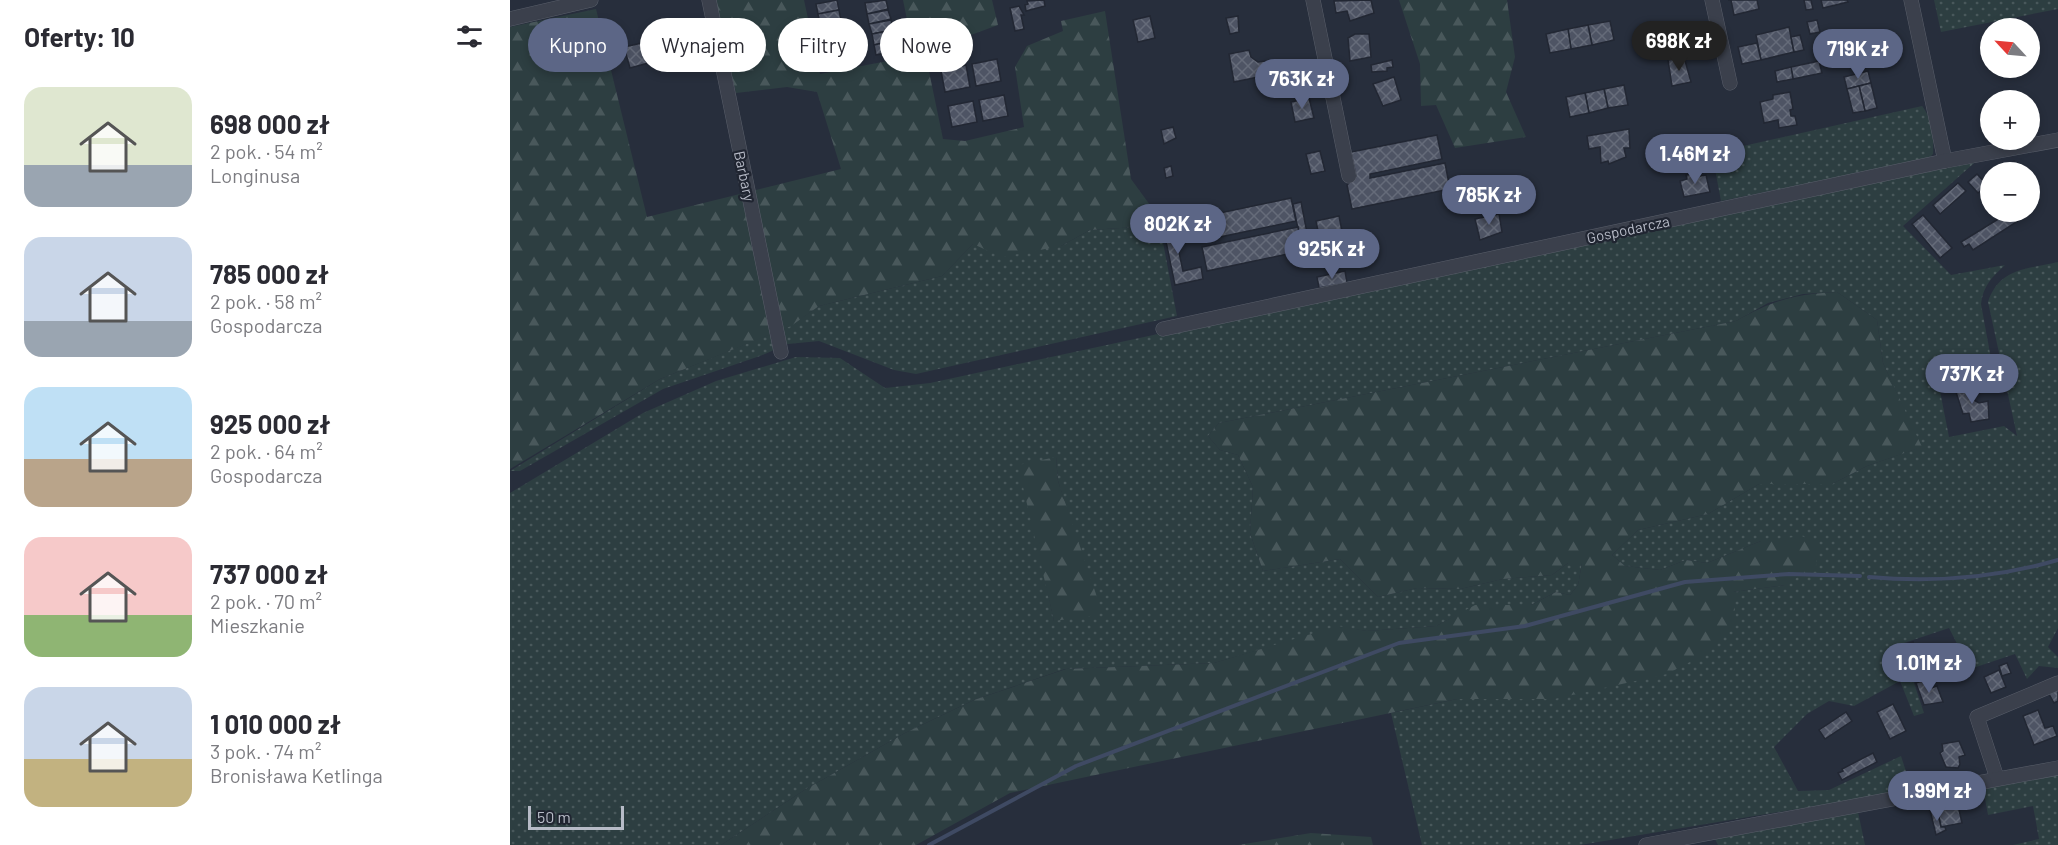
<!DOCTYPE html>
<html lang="pl">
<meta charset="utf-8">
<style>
:root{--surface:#fff;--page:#f7f7f7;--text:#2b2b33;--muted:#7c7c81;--accent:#5c6686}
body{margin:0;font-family:Barlow,sans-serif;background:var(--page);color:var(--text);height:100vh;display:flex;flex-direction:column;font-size:22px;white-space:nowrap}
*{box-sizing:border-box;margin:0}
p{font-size:20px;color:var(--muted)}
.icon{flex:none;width:33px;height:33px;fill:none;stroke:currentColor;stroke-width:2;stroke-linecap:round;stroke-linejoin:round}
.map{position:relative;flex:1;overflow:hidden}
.details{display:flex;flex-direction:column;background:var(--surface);width:510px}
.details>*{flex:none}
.guide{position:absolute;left:18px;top:18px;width:570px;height:54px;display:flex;gap:12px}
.needle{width:39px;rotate:296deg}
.buttons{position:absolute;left:1470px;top:18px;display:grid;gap:12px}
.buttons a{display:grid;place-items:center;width:60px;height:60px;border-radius:50%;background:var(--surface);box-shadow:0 3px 9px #0003;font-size:30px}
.scale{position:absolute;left:18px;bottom:15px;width:96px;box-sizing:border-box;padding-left:6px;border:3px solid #b7bbc7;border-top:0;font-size:16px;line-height:21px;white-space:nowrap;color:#b7bbc7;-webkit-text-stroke:4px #202531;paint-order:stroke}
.price{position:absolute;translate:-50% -51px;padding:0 14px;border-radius:21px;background:var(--accent);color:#fff;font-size:20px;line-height:39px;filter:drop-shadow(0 2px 3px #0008)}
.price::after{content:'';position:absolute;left:50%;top:36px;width:18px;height:14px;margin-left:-9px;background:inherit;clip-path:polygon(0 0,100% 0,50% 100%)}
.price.on{background:#222;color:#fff}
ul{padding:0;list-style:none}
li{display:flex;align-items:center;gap:18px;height:150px;padding:0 24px}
li span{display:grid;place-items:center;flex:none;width:168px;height:120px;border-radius:18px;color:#555}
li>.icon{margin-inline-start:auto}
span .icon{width:72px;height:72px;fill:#fffc;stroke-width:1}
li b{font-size:26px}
h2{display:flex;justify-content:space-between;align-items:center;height:72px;padding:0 24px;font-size:26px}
.pill{padding:0 21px;border-radius:27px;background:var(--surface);box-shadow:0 3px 9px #0003;font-size:21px;line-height:54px}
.pill.on{background:var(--accent);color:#fff}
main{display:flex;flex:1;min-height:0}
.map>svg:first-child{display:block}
.grass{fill:url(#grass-dots);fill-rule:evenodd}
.forest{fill:url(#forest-firs)}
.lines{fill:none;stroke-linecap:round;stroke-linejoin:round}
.stream{stroke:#3f4a63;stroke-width:4}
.building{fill:url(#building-cross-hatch);stroke:#222733;stroke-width:1.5}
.minor-casing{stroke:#595e6a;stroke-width:15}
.minor{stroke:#3b404c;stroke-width:14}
.labels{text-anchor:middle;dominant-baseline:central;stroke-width:4.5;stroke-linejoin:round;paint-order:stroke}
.street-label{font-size:15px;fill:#b7bbc7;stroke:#202531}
</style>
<main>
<section class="details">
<h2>Oferty: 10<svg class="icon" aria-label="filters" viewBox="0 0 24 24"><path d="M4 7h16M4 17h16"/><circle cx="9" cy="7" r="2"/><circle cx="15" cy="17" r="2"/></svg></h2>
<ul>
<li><span style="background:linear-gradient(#dfe7d0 65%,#9aa5b1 0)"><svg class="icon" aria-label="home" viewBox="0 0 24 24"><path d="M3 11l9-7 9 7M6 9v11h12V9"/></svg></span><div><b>698 000 zł</b><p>2 pok. · 54 m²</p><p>Longinusa</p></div></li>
<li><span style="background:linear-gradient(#c9d6e8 70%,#9aa5b1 0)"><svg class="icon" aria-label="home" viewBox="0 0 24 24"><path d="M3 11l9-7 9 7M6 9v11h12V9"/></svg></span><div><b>785 000 zł</b><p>2 pok. · 58 m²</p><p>Gospodarcza</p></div></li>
<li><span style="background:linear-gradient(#bfe0f5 60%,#b9a48a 0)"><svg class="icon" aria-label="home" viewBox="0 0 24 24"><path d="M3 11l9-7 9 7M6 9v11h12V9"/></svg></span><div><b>925 000 zł</b><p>2 pok. · 64 m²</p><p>Gospodarcza</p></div></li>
<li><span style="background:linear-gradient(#f6c9c9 65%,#8fb573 0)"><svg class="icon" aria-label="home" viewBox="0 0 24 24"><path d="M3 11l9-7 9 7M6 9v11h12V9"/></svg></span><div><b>737 000 zł</b><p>2 pok. · 70 m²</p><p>Mieszkanie</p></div></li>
<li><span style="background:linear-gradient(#c9d6e8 60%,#c2b280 0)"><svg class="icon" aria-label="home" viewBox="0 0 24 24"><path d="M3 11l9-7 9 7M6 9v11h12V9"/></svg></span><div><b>1 010 000 zł</b><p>3 pok. · 74 m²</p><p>Bronisława Ketlinga</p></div></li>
</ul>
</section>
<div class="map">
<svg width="1548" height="845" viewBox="0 0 1548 845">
<defs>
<pattern id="grass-dots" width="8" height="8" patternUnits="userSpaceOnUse" patternTransform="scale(1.5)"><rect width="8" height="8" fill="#2d3e41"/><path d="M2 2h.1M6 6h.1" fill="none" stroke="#49585b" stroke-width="1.8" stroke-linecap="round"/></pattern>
<pattern id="forest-firs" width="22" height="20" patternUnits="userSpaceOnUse" patternTransform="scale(1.5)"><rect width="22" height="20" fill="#2d3e41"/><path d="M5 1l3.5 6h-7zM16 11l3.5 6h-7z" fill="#49585b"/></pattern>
<pattern id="building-cross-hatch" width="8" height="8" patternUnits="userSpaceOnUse" patternTransform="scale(1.5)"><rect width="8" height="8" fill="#4e5464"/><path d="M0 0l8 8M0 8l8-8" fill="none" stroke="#656b79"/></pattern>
</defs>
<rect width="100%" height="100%" fill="#272e3c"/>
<!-- grass -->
<g class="grass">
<polygon points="1424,0 1548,0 1548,9 1431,32"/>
<path d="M 1412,106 C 1422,117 1424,140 1423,154 L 1418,159 L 1211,201 L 1202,153 Z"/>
<path d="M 1471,157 L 1393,226 L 1441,275 L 1495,265 C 1482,277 1473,286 1471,304 L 1484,375 L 1429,386 L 1439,437 L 1494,426 L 1507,436 L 1478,302 C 1489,268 1517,269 1548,262 L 1548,628 L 1538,647 L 1548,657 L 1548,668 L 1529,666 L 1517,679 L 1505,654 L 1460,669 L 1439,628 L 1391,644 L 1414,713 L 1404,716 L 1390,681 L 1344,706 L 1319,701 L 1297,714 L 1264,747 L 1288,791 L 1319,790 L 1391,756 L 1402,790 L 1070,845 L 912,845 L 881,713 L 947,699 L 1044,699 L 1223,592 L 1275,585 L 1251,541 L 1197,563 L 1176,560 L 1150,570 L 1115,566 L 1102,555 L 1128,530 L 1198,514 L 1249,484 L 1322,484 L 1357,466 L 1411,447 L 1373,363 L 1367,320 L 1327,292 L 1293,294 L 1258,303 L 1226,321 L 709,423 L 698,436 L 710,450 L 728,455 L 743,487 L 740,533 L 753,571 L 830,559 L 868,597 L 907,588 L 950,589 L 993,579 L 1042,575 L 1058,563 L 1072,563 L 1068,585 L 1060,595 L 1046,592 L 1021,605 L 965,606 L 926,626 L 857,631 L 828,627 L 704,663 L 555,669 L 464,700 L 395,733 L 296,789 L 211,845 L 0,845 L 0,493 L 133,413 L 206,381 L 286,357 L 330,358 L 375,388 L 420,383 ZM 546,457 L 548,481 L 564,531 L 544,621 L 529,552 Z"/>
<polygon points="648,216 667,316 406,374 384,370 309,341 278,344 250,356 153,389 10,471 0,471 150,379 280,326 309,306 432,276 463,244 551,246 580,230 626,227"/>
<polygon points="1548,775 1548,845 1503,845 1529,839 1523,806 1478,815 1473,788"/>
<polygon points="1348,812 1355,845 1208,845 1205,839"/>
</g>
<!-- forest -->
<g class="forest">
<polygon points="203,0 294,0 310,74 393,58 402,44 393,0 482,0 488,25 415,52 433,139 455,141 514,127 505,67 517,46 553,31 551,21 595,11 621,179 648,216 626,227 580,230 551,246 492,257 463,244 432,276 309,306 281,326 150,379 0,469 0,27 86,9 137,217 331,169 307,92 277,87 226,93"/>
<polygon points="889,0 997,0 1005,57 996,92 1016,137 945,148 926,105 911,106 910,64"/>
<path d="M 1327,292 L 1367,320 L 1373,363 L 1412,447 L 1357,466 L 1322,484 L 1249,484 L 1198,514 L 1128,530 L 1102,555 L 1115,566 L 1150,570 L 1176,560 L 1197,563 L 1251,541 L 1292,536 L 1308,544 L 1306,566 L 1275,585 L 1223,592 L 1226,621 L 1199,652 L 1157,674 L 1044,699 L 947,699 L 500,793 L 406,845 L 211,845 L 296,789 L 395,733 L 464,700 L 556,669 L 704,663 L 828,626 L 857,631 L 926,626 L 965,605 L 1021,605 L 1046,592 L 1060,595 L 1068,585 L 1072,563 L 1058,563 L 1042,575 L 993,579 L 950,589 L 907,588 L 868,597 L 830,559 L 753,571 L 740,533 L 743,487 L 728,455 L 710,450 L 698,436 L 709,423 L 1226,321 C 1264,300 1284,294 1327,292 Z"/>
<polygon points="546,457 548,481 589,603 587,615 544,621 508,465"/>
<polygon points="801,833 861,837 863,845 728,845"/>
</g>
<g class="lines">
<!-- stream -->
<g class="stream">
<path d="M 1359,577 C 1424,583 1486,578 1548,560"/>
<polyline points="419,845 566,766 889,643 1015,626 1175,582 1279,574 1350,576"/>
</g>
</g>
<!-- building -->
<g class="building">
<polygon points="327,0 329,10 308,14 306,4"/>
<polygon points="376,0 378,9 357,14 355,3"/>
<polygon points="534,0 535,6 516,11 515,5 518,4 517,1"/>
<polygon points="861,0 864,13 840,21 837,11 826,13 824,1"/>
<polygon points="1218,0 1247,0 1249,9 1224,15 1221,0"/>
<polygon points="1294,0 1301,0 1303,9 1296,10"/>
<polygon points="1311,0 1337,0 1338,2 1313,8"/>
<polygon points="509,6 514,15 511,15 514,29 505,31 500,8"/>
<polygon points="329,10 331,20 310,24 308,14"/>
<polygon points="378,10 381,19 359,24 357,14"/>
<polygon points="640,16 645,38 628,42 623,20"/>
<polygon points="728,16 729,32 720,34 716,18"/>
<polygon points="331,20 333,30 312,35 310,24"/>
<polygon points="381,20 383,30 362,34 359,24"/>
<polygon points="1307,20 1310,32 1300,34 1297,22"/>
<polygon points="156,21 161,46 153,48 147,23"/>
<polygon points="1100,21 1104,40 1082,45 1078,25"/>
<polygon points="1078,25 1082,45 1061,49 1058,29"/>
<polygon points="148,26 155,56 142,59 139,46 143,45 139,28"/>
<polygon points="1279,27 1284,52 1251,60 1246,35"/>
<polygon points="1058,29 1061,49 1040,53 1036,34"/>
<polygon points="1162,29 1166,43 1149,48 1144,33"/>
<polygon points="333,30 335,40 314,45 312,35"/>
<polygon points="383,30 385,40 364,45 362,34"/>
<polygon points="183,33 187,50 164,56 161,38"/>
<polygon points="1144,33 1146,44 1136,46 1133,35"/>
<polygon points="845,34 859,34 861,57 840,61 838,38"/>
<polygon points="1290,35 1294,50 1284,52 1281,37"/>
<polygon points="335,40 337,50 317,55 314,45"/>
<polygon points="385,40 387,50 366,55 364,45"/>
<polygon points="132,43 133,47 139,46 142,62 120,68 114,47"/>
<polygon points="1247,43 1251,60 1232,64 1228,47"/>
<polygon points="1313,43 1316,60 1308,61 1305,44"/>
<polygon points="337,50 340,60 319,65 317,55"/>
<polygon points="739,50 741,57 748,62 755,61 758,75 724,82 719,54"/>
<polygon points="1174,57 1181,82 1162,86 1158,60"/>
<polygon points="487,59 491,81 466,86 462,64"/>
<polygon points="882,60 883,67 877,68 877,71 862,72 861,65"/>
<polygon points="1309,61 1312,73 1283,79 1281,67"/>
<polygon points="456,65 460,87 435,92 431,71"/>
<polygon points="1281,67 1283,79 1267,82 1265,71"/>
<polygon points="1358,71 1361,83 1337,89 1334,77"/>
<polygon points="884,77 891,100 873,106 863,84"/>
<polygon points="787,78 789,85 774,88 773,81"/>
<polygon points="1361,83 1367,108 1355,111 1349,86"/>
<polygon points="1114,85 1118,105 1098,108 1094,89"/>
<polygon points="1349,86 1355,111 1343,113 1337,89"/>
<polygon points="1094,89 1098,108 1079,113 1075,93"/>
<polygon points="1280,92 1283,109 1280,110 1281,116 1285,116 1287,125 1269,128 1268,120 1254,123 1250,102 1263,99 1263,95"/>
<polygon points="1075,93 1079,113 1060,117 1056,97"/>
<polygon points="494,95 498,116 473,121 469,100"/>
<polygon points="799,98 804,118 785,122 781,102"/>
<polygon points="463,101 467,122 442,127 438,106"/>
<polygon points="663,127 666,138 654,144 651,130"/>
<polygon points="1119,129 1120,148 1114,148 1116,157 1099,164 1098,161 1091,163 1090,147 1079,149 1077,136"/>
<polygon points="927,135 932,159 860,174 860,178 935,163 940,189 842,209 837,185 846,176 841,152"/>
<polygon points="810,151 815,171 801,174 796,154"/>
<polygon points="1504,161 1513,172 1491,172"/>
<polygon points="661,166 663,176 656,178 654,168"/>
<polygon points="1189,173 1190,176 1196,175 1200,192 1174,197 1170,181 1177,179 1176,175"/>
<polygon points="1467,174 1477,185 1468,193 1458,182"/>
<polygon points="1448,183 1456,191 1430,214 1423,205"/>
<polygon points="781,198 786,221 691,241 686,218"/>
<polygon points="791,202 799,243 791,244 783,204"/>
<polygon points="1498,213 1508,221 1463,250 1459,244 1454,247 1451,242"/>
<polygon points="989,214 992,232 970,240 965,219"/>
<polygon points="1413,215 1442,248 1430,258 1402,224"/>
<polygon points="829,216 832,231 809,236 806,221"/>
<polygon points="661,220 662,223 669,222 673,242 667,243 673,271 691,267 693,279 665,285 652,222"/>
<polygon points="788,227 792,251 697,271 692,247"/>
<polygon points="836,230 836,235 832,236 835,247 812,251 809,236"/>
<polygon points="835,271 837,283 809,288 807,277"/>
<polygon points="1459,386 1462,399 1469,403 1478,401 1479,419 1461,422 1459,413 1453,414 1445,389"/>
<polygon points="1403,642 1409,660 1398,663 1393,645"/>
<polygon points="1497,663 1501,673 1492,676 1489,666"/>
<polygon points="1489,670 1496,687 1481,693 1474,677"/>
<polygon points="1415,680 1418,689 1427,686 1433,702 1414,705 1406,683"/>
<polygon points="1548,689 1548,701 1544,703 1539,694"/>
<polygon points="1383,704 1396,731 1380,739 1367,712"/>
<polygon points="1528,710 1535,728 1543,726 1547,736 1524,745 1513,716"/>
<polygon points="1336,712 1342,721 1315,739 1309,730"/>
<polygon points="1449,741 1455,755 1449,757 1450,764 1448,768 1436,767 1430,753 1433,751 1432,744"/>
<polygon points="1363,753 1367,762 1332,780 1328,773 1333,771 1332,769"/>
<polygon points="1448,805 1452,823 1431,827 1427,809"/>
<polygon points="1427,809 1431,827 1435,827 1436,830 1426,835 1420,810"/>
</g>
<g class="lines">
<!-- minor casing -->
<g class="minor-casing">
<g id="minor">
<polyline points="199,0 271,352"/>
<polyline points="803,0 839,176"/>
<polyline points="1202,0 1220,83"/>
<polyline points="1401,0 1435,161"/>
<polyline points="0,19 81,0"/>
<polyline points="653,329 1435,161 1548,140"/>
<polyline points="1487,778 1467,717 1548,683"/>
<polyline points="1136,845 1548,768"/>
</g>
</g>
<!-- minor -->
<use href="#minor" class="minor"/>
</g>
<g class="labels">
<!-- street labels -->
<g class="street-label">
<text transform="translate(235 176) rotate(78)">Barbary</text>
<text transform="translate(1118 229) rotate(-12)">Gospodarcza</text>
</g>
</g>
</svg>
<div class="buttons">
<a><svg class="needle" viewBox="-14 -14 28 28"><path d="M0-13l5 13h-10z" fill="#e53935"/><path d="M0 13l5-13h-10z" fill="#7c7c81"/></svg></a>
<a>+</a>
<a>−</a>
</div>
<div class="scale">50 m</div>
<b class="price on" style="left:1169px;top:72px">698K zł</b>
<b class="price" style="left:1348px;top:80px">719K zł</b>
<b class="price" style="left:792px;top:110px">763K zł</b>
<b class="price" style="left:1185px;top:185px">1.46M zł</b>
<b class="price" style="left:979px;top:226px">785K zł</b>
<b class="price" style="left:668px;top:255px">802K zł</b>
<b class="price" style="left:822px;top:280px">925K zł</b>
<b class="price" style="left:1462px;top:405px">737K zł</b>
<b class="price" style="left:1419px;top:694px">1.01M zł</b>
<b class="price" style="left:1427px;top:822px">1.99M zł</b>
<div class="guide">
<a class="pill on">Kupno</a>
<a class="pill">Wynajem</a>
<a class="pill">Filtry</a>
<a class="pill">Nowe</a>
</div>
</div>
</main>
